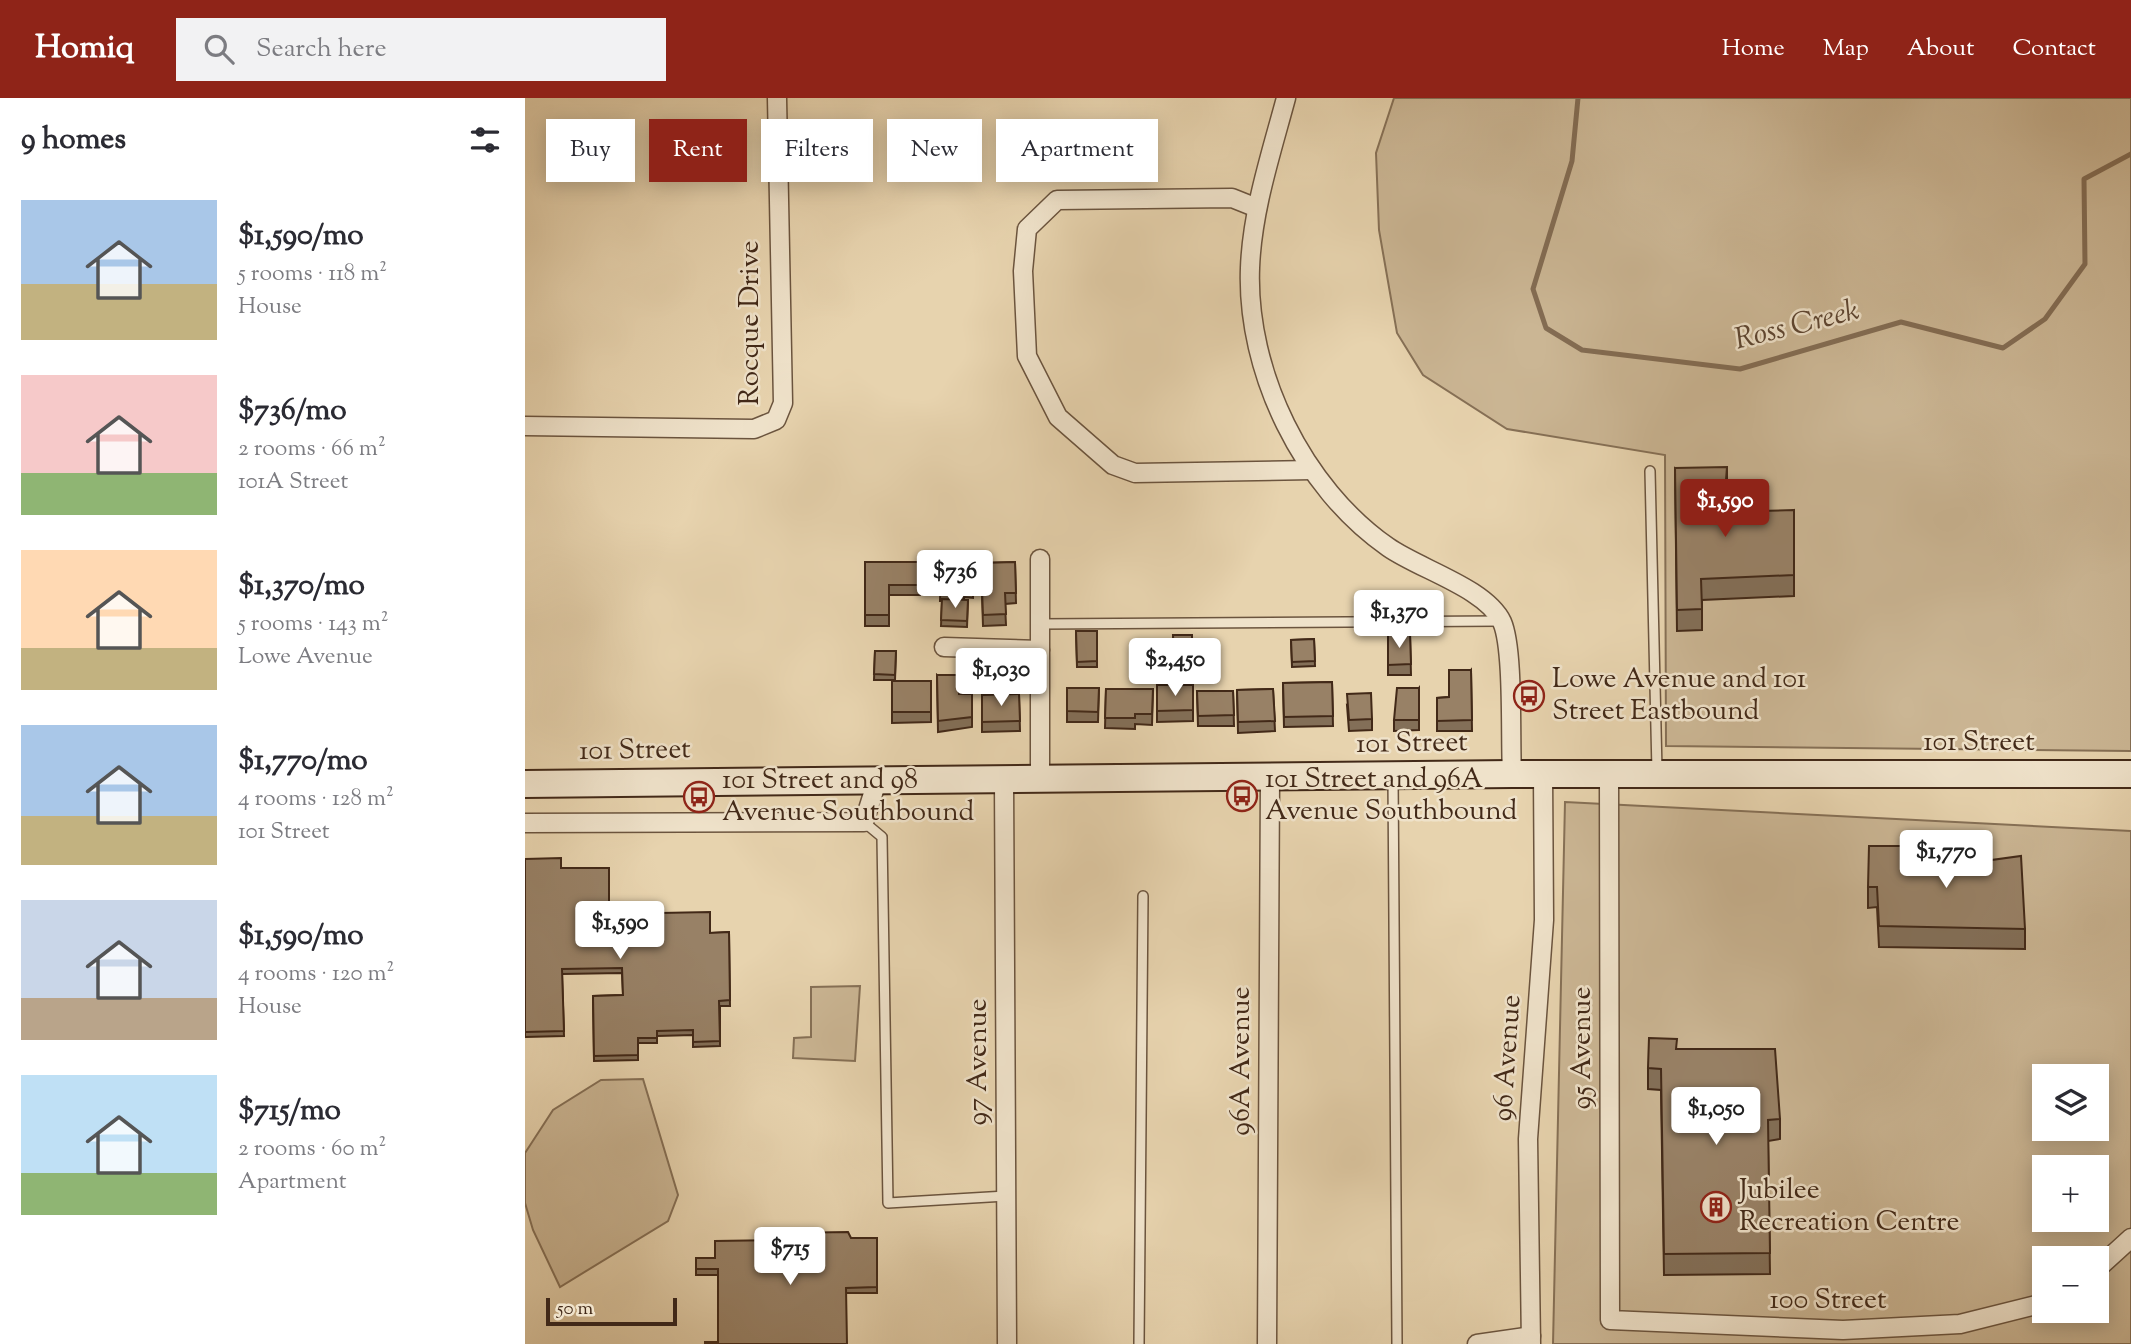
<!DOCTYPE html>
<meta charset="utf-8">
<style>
:root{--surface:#fff;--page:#f2f2f3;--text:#2b2b33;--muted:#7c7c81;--accent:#8f2418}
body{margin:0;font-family:"Sorts Mill Goudy",serif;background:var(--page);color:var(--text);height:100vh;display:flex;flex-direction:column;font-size:26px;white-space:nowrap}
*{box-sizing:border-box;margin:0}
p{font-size:23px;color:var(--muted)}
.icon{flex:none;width:38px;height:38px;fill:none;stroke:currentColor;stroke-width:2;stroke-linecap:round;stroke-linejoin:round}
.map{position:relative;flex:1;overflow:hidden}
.panel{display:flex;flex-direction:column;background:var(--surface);width:525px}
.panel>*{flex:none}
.hud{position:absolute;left:21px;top:21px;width:665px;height:63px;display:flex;gap:14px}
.buttons{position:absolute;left:1507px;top:966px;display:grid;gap:14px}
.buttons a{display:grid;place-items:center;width:77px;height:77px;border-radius:0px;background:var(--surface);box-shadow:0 4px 18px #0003;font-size:35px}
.scale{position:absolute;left:21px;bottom:18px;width:131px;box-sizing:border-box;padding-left:7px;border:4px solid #422918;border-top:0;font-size:19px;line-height:24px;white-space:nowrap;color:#422918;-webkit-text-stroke:5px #efe2ca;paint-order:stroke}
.price{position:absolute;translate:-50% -60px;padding:0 16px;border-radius:7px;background:#fff;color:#222;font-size:23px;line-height:46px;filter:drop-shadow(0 2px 4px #0008)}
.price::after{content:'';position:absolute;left:50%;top:42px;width:21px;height:16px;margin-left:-10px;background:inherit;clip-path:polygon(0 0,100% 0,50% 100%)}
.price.selected{background:var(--accent);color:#fff}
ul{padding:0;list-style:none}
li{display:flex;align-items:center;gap:21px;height:175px;padding:0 21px}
li span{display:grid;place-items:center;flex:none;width:196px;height:140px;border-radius:0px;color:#555}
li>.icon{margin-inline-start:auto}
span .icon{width:84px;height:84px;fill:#fffc;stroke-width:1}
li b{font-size:30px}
h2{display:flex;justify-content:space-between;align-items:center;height:84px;padding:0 21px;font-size:30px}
.pill{padding:0 24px;border-radius:0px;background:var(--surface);box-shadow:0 4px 18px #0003;font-size:24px;line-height:63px}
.pill.selected{background:var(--accent);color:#fff}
header{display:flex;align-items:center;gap:42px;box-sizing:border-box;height:98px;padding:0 35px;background:var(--accent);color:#fff}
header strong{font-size:33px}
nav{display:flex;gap:38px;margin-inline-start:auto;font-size:24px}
.search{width:490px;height:63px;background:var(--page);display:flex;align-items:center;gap:18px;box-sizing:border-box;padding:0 24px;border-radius:0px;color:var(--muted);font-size:26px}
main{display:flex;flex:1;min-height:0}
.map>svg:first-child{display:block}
.green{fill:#cbb694;stroke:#867056;stroke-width:2;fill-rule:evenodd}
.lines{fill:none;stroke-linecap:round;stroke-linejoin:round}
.stream{stroke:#836c53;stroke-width:5}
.lane-casing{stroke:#6b543e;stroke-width:12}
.street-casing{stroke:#6b543e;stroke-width:21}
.secondary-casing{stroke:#422918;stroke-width:30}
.lane{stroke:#efe2ca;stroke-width:9}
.street{stroke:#efe2ca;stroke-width:18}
.secondary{stroke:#efe2ca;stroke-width:26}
.wall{fill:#836f58;stroke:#422918;stroke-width:2}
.shaded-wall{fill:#6a5a47;stroke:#422918;stroke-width:2}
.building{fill:#988166;stroke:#422918;stroke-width:2}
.labels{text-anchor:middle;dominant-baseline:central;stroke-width:5;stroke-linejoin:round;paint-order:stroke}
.street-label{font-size:28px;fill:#422918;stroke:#efe2ca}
.poi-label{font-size:28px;fill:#422918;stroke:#efe2ca;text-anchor:start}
.water-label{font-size:30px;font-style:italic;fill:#5d4531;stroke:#efe2ca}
</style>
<header>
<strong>Homiq</strong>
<div class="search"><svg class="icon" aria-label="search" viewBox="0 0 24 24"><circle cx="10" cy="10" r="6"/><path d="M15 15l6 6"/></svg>Search here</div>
<nav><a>Home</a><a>Map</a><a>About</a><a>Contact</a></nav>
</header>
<main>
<section class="panel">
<h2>9 homes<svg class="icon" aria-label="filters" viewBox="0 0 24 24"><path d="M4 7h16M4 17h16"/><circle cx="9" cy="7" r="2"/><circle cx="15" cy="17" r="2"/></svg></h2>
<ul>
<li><span style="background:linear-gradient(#a9c7e8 60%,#c2b280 0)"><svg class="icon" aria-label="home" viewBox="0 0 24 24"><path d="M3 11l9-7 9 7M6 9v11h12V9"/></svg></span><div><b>$1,590/mo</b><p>5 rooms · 118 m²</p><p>House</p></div></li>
<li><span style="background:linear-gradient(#f6c9c9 70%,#8fb573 0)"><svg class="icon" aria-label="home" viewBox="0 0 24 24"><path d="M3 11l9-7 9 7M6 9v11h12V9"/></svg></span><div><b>$736/mo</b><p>2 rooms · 66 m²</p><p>101A Street</p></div></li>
<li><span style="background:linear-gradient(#ffd9b3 70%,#c2b280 0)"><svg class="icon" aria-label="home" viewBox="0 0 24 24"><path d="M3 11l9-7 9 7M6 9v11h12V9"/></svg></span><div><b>$1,370/mo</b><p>5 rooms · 143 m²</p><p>Lowe Avenue</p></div></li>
<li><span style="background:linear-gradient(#a9c7e8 65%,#c2b280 0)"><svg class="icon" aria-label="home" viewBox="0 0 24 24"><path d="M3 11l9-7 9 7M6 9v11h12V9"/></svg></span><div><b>$1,770/mo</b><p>4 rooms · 128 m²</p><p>101 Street</p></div></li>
<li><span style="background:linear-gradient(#c9d6e8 70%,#b9a48a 0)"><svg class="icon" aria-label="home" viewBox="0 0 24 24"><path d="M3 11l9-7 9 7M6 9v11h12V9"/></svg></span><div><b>$1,590/mo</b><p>4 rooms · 120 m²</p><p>House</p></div></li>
<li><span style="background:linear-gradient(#bfe0f5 70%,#8fb573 0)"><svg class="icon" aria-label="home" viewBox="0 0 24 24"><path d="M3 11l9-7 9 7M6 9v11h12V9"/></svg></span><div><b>$715/mo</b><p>2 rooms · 60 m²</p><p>Apartment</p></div></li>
</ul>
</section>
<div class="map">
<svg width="1606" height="1246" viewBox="0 0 1606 1246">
<rect width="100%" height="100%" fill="#e7d3ae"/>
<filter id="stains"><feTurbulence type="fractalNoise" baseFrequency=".00286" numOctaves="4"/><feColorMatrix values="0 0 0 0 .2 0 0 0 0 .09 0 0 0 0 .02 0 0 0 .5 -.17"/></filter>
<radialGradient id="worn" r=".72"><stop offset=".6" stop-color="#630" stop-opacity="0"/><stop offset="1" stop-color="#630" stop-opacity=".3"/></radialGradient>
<!-- green -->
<g class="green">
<polygon points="869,0 1606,0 1606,653 1141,648 1140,357 982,331 898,277 872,235 854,132 851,55"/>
<path d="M 1040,704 L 1606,733 L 1606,1246 L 1028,1246 ZM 1519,978 L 1572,978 L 1572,1031 L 1519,1031 ZM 1519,1069 L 1572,1069 L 1572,1122 L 1519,1122 ZM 1519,1160 L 1572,1160 L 1572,1213 L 1519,1213 Z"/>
<polygon points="335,888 330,963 268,960 269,940 286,939 286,889"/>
<polygon points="118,981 153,1097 143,1123 35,1189 8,1132 0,1105 0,1055 28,1012 76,982"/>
</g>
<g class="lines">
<!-- stream -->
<polyline class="stream" points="1053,0 1047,63 1008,191 1021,230 1057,252 1215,271 1376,224 1478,250 1520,221 1560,166 1559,81 1606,56"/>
<!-- lane casing -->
<g class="lane-casing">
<g id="lane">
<polyline points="1125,373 1132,673"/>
<polyline points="515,526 975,523"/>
<polyline points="868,679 872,1246"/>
<polyline points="339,724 357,739 363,1105 481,1098"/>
<polyline points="614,1246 618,798"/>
</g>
</g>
<!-- street casing -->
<g class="street-casing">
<g id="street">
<path d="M 761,0 C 746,56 727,113 725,170 C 721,274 778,390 863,449 C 894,471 961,490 977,524 C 989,551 985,642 987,676"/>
<polyline points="732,110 707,100 532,102 502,131 498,173 502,258 533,319 588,367 610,375 787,372"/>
<polyline points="0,328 229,331 251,322 258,305 252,0"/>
<polyline points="515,461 515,682"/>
<polyline points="419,549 515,552"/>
<polyline points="1084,678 1085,1222 1318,1232 1435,1226 1519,1205"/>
<polyline points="479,683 482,1246"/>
<polyline points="0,725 339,724 352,683"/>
<polyline points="1572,1171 1606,1140"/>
<polyline points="742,1246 745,680"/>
<polyline points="952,1246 1006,1238"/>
<polyline points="1006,1246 1003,1041 1019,822 1018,677"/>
</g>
</g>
<!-- secondary casing -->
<g class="secondary-casing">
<polyline id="secondary" points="0,686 987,676 1606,676"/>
</g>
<!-- lane -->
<use href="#lane" class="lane"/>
<!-- street -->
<use href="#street" class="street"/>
<!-- secondary -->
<use href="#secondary" class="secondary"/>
</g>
<!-- wall -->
<g class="wall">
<polygon points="1150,370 1202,390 1200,416 1178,417 1177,426 1234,423 1269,412 1269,498 1177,502 1177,532 1152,533"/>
<polygon points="416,462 448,462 448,500 439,499 439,502 443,502 442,529 416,528 417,503 415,503"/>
<polygon points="340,464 395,464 395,497 364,497 364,528 340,528"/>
<polygon points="490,464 491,505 480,506 481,527 458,528 456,465"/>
<polygon points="551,533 572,533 572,569 552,569"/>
<polygon points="885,536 886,577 863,577 863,537"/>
<polygon points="648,537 667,537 667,568 649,568"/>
<polygon points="789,541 790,568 767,569 766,542"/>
<polygon points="350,553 371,553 370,582 349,582"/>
<polygon points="457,562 482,562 482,589 457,590"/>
<polygon points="946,572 947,633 912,633 912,600 924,599"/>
<polygon points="412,577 434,596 447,596 447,629 413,634"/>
<polygon points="367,583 406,583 406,624 367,625"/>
<polygon points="807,584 808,628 759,629 758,585"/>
<polygon points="632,587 668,587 668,623 632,624"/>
<polygon points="542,590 574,590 573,624 542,624"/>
<polygon points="894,590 894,632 869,633 869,622"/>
<polygon points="581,591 628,591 627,627 610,626 610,631 580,630"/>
<polygon points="748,591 750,633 713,635 712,592"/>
<polygon points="672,593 708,593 709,628 673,628"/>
<polygon points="494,596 495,633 457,634 457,597"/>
<polygon points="822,607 847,621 847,632 824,633"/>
<polygon points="1381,755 1437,766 1500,831 1500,851 1354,849 1352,809 1343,810 1343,789"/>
<polygon points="0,761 36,770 84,816 185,835 204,834 205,908 195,908 195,948 168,949 168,937 132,938 132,945 113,945 113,962 69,963 68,898 98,897 97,875 37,876 39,938 0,939"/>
<polygon points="1152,951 1255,1021 1255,1041 1243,1043 1245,1176 1139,1177 1136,992 1123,991 1123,970"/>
<polygon points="352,1140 352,1195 321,1195 193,1244 193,1177 171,1177 171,1160 190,1160 259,1142"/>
</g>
<!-- shaded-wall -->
<polygon class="shaded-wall" points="1202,369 1202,390 1200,416 1200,395"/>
<!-- building -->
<g class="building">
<polygon points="1202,369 1200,395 1178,396 1176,426 1234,423 1234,413 1269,412 1269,477 1176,481 1177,511 1152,512 1150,370"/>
<polygon points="416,462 448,462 448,489 439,489 439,493 415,492"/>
<polygon points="340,464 395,464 395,487 364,487 364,517 340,517"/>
<polygon points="490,464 491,495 480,495 481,516 458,517 456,465"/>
<polygon points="417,501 443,502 442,523 416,522"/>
<polygon points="551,533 572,533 572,563 552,564"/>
<polygon points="885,536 886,566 863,567 863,537"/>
<polygon points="648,537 667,537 667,558 649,558"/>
<polygon points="789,541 790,563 767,564 766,542"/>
<polygon points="350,553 371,553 370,577 349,576"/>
<rect x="457" y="562" width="25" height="22"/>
<polygon points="924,572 946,572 947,622 912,623 912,600 924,599"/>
<polygon points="412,577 433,577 434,596 447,596 447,619 413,623"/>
<rect x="367" y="583" width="39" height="31"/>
<polygon points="807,584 808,618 759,619 758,585"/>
<polygon points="632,587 668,587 668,612 632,613"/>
<polygon points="542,590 574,590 573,614 542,613"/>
<polygon points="872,590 894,590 894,622 869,622"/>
<polygon points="581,591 628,591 627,616 610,616 610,620 580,620"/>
<polygon points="748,591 750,623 713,624 712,592"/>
<polygon points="672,593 708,593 709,617 673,618"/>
<polygon points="846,595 847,621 824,622 822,596"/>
<polygon points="494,596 495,623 457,624 457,597"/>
<polygon points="1344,748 1381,748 1381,755 1437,757 1437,766 1496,758 1500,831 1354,828 1352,789 1343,789"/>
<polygon points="36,760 36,770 84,770 84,816 185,814 185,835 204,834 205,902 194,903 195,943 168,944 168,932 132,933 132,940 113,940 113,957 69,958 68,898 98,897 97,870 37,871 39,933 0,934 0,761"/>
<polygon points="1124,940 1152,941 1151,951 1250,951 1255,1021 1243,1022 1245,1155 1139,1156 1136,971 1123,970"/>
<polygon points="323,1134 326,1140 352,1140 352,1189 321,1190 322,1246 180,1246 180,1244 193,1244 193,1171 171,1171 171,1160 190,1160 190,1143 259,1142 259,1135"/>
</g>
<!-- icons -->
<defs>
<g id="bus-ring" transform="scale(1.575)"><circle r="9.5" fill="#efe2ca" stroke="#8f2418" stroke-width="1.5"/><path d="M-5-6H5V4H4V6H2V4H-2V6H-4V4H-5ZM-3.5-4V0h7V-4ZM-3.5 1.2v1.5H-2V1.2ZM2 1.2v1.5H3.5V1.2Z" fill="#8f2418"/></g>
<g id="building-ring" transform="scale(1.575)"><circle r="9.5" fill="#efe2ca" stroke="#8f2418" stroke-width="1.5"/><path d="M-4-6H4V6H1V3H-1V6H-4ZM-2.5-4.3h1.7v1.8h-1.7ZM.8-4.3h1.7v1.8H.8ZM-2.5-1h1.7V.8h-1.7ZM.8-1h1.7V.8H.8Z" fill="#8f2418"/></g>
</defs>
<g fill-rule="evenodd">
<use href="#bus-ring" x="1004" y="598"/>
<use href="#bus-ring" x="717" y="698"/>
<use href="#bus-ring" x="174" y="699"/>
<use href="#building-ring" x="1191" y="1109"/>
</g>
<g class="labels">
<!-- street labels -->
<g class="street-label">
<text transform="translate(226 225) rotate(-90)">Rocque Drive</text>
<text x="1454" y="645">101 Street</text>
<text transform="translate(887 646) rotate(-1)">101 Street</text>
<text transform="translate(110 653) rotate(-1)">101 Street</text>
<text transform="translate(1058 950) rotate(-90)">95 Avenue</text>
<text transform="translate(983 960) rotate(-86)">96 Avenue</text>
<text transform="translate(717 963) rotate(-90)">96A Avenue</text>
<text transform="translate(454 964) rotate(-90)">97 Avenue</text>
<text x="1303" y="1203">100 Street</text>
</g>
<!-- poi labels -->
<g class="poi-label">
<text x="1027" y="582">Lowe Avenue and 101<tspan x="1027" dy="32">Street Eastbound</tspan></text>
<text x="740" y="682">101 Street and 96A<tspan x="740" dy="32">Avenue Southbound</tspan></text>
<text x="197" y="683">101 Street and 98<tspan x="197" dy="32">Avenue Southbound</tspan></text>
<text x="1214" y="1093">Jubilee<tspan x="1214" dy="32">Recreation Centre</tspan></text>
</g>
<!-- water labels -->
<g class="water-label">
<text transform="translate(1272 228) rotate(-14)">Ross Creek</text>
</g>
</g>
<rect width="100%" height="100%" filter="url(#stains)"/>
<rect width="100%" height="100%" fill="url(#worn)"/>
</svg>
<div class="buttons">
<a><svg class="icon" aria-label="layers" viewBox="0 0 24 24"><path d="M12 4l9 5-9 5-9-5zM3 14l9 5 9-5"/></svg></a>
<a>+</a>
<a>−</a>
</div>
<div class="scale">50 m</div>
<b class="price selected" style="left:1200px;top:441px">$1,590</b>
<b class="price" style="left:430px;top:512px">$736</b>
<b class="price" style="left:874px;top:552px">$1,370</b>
<b class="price" style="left:650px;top:600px">$2,450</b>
<b class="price" style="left:476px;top:610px">$1,030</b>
<b class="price" style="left:1421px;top:792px">$1,770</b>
<b class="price" style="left:95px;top:863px">$1,590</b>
<b class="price" style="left:1191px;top:1049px">$1,050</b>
<b class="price" style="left:265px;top:1189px">$715</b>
<div class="hud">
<a class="pill">Buy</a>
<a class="pill selected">Rent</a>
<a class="pill">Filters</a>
<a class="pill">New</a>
<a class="pill">Apartment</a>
</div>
</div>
</main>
